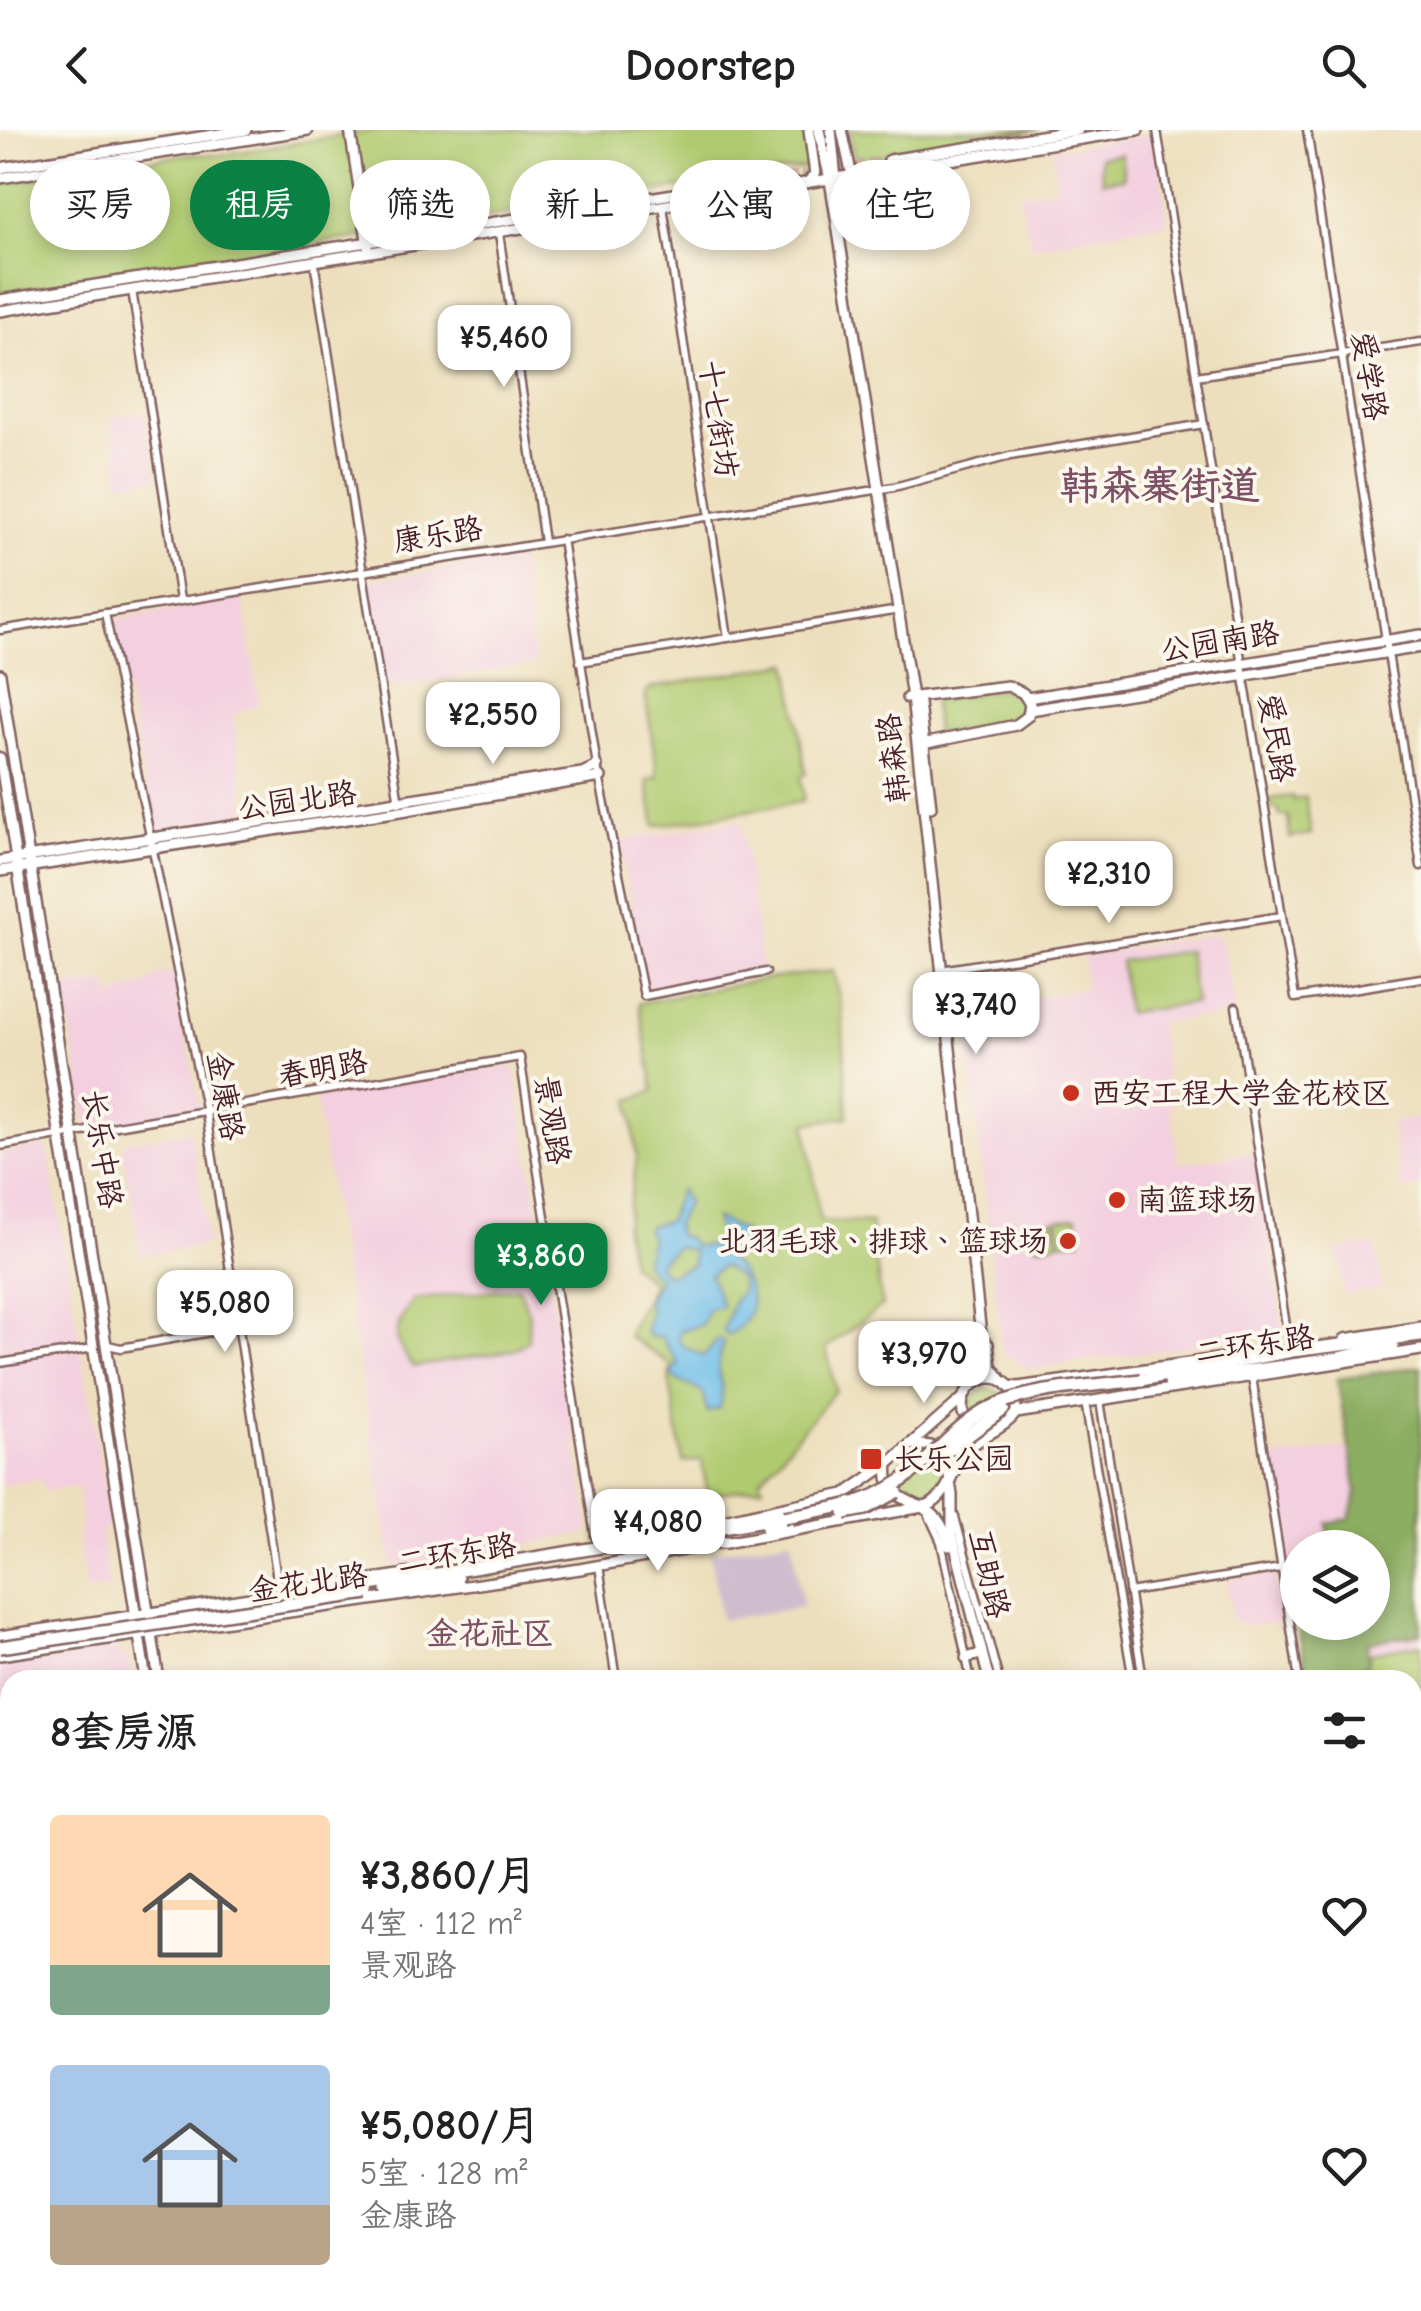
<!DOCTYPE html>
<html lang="zh">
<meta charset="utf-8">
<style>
:root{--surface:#fff;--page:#f2f2f2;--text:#222;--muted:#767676;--accent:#0b8043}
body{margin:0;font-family:"Comic Neue","LXGW WenKai TC",sans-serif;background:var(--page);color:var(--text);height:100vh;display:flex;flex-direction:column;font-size:38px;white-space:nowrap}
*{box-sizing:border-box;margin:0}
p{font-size:32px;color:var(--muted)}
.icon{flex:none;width:55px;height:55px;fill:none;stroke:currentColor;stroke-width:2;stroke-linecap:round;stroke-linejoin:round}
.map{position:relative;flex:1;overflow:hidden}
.panel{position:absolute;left:0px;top:1540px;width:1422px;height:642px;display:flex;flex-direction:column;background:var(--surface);border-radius:30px 30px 0 0;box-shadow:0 5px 15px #0003}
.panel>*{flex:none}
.top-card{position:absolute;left:30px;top:30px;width:1362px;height:90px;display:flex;gap:20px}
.buttons{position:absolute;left:1280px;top:1400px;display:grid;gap:20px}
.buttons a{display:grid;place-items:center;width:110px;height:110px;border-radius:50%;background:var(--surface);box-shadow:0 5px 15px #0003;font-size:50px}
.price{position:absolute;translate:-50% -85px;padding:0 22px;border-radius:20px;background:#fff;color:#222;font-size:32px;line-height:65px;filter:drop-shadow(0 2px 5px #0008)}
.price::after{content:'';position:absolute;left:50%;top:60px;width:30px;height:22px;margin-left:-15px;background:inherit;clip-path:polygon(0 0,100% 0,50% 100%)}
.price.active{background:var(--accent);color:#fff}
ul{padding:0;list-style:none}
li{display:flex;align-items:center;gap:30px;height:250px;padding:0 50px}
li span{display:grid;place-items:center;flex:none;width:280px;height:200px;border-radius:10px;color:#555}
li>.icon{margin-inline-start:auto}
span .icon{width:120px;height:120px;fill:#fffc;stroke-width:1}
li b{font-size:42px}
h2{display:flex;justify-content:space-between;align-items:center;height:120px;padding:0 50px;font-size:42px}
.tag{padding:0 35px;border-radius:45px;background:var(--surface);box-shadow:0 5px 15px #0003;font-size:35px;line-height:90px}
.tag.active{background:var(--accent);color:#fff}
header{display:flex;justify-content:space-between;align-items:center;height:130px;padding:0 50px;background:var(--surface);font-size:45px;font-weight:700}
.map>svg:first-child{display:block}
.built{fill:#f3cfdf;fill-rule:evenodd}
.industrial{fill:#cfbdce}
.green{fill:#b0ca6f;stroke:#7d744d;stroke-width:2.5}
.forest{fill:#8cae62;stroke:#6b6646;stroke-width:2.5}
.water{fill:#6ebee9;stroke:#5c6e8a;stroke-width:2.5;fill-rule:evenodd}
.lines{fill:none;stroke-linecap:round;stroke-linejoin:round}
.major-tunnel{stroke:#ccb9a0;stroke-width:9;stroke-dasharray:9 4.5;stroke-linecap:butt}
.minor-casing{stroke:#83625e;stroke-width:11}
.major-casing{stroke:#83625e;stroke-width:14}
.highway-casing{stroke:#83625e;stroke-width:16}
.minor{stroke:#fff;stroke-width:6}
.major{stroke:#fff;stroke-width:9}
.highway{stroke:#fff;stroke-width:11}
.highway-bridge-casing{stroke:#83625e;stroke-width:16;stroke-linecap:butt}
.highway-bridge{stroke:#fff;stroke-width:11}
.poi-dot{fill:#c8321e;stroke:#fbf7ec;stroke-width:4}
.labels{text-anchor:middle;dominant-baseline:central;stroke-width:8;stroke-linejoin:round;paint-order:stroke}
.street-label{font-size:30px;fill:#4a1f2b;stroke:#fbf7ec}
.poi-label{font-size:30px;fill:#4a1f2b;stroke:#fbf7ec;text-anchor:start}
.neighbourhood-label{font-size:32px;font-weight:bold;fill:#7c5166;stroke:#fbf7ec}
.district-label{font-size:40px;font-weight:bold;fill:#7c5166;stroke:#fbf7ec}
</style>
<header><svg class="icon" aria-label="back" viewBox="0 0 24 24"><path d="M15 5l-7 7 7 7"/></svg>Doorstep<svg class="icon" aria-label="search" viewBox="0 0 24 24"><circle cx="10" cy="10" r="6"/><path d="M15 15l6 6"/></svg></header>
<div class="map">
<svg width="1421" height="2181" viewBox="0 0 1421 2181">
<rect width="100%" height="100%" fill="#fbf7ec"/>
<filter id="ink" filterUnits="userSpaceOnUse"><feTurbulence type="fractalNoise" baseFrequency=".01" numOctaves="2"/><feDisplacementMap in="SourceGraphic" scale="20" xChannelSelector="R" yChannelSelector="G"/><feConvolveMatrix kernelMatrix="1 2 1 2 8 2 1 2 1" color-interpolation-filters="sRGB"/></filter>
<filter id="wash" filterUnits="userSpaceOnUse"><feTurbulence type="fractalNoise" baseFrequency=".0048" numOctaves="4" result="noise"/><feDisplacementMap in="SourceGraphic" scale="40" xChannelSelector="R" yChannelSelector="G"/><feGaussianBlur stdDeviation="2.25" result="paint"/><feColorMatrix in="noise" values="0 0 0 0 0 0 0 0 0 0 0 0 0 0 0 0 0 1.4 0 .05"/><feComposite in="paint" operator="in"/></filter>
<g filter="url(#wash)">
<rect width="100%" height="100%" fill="#eddfbd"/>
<!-- built -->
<g class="built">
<polygon points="1155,4 1168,93 1031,116 1019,64 1057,58 1052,20"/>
<polygon points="145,282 157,349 120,353 111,287"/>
<polygon points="519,427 535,534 387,558 369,451"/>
<polygon points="243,468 259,574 233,585 247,684 155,703 112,490"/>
<polygon points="741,690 763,843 647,867 620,711"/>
<polygon points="1216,804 1223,817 1235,885 1158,892 1179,1034 1256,1022 1283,1203 1029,1239 1002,1222 964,880 1085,858 1083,826"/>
<polygon points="173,842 201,982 87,1000 64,858 108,853 112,867 154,851 154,846"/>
<polygon points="514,935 590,1402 491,1422 392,1436 315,967"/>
<polygon points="1421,988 1421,1057 1402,1060 1391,993"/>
<polygon points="191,1001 209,1114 140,1125 122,1013"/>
<polygon points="47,1015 110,1392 101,1403 109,1458 86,1461 78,1406 82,1390 77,1356 44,1361 41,1349 0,1355 0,1023"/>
<polygon points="1375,1114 1382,1159 1345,1165 1337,1120"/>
<path d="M 1421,1236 L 1421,1658 L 1413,1659 L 1412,1550 L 1307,1550 L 1270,1329 L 1348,1317 L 1337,1249 ZM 1298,1418 L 1372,1418 L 1372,1492 L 1298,1492 Z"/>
<polygon points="1275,1443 1282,1492 1244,1497 1233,1490 1226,1450"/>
<polygon points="114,1518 130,1530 134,1550 10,1550 10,1690 0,1691 0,1535"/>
<polygon points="10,1862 10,2172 229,2172 230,2181 0,2181 0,1863"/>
<polygon points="454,2172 455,2181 270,2181 269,2173"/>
</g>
<!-- industrial -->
<polygon class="industrial" points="792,1409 803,1477 721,1490 710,1422"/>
<!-- green -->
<g class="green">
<polygon points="377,0 805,0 810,32 805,38 0,163 0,54 187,24 219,25"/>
<polygon points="849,0 1038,0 865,29 853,25"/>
<polygon points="1121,24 1124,48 1102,51 1100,27"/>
<polygon points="789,533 806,644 801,646 804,667 802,672 655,696 647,650 658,647 645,563 651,558"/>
<path d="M 1002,559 C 1018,560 1026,570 1022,586 L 1014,593 L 936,604 L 933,571 Z"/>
<polygon points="1292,666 1294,670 1306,667 1311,704 1290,708 1288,686 1280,686 1278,679 1271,678 1269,669"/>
<polygon points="1188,821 1195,873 1127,883 1120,831"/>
<polygon points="833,841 842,881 848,987 806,993 820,1091 871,1093 882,1176 826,1218 836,1260 760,1350 763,1356 707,1365 702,1330 683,1332 669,1248 671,1235 627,1205 653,1153 631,1134 625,1099 637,1028 630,970 654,961 639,873 765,849"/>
<polygon points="1077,1087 1081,1110 1061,1112 1058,1089"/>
<polygon points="1055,1090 1058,1113 1038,1116 1035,1093"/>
<path d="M 519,1157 L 529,1184 L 528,1211 L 513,1220 L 414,1237 C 390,1210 393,1198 414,1170 Z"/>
<circle cx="988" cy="1277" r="18"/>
<circle cx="920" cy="1347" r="24"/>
<polygon points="1421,1514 1421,1596 1413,1598 1412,1550 1369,1550 1367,1536 1370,1523"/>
<polygon points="1421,1840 1421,2181 1296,2181 1295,2173 1412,2172 1412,1842"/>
</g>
<!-- forest -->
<polygon class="forest" points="1421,1236 1421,1504 1368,1512 1367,1536 1337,1543 1338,1550 1308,1550 1296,1485 1298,1492 1372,1492 1372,1418 1331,1417 1327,1393 1350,1388 1357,1362 1337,1249"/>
<!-- water -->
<g class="water">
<path d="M 680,1059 L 687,1073 L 675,1094 L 677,1105 L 688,1108 L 694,1116 L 715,1116 L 722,1112 L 715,1088 L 743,1101 L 746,1117 L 731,1121 L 728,1129 C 754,1151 762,1188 727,1205 L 723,1200 L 734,1170 L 742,1161 L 740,1148 L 722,1136 L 710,1145 L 722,1176 L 709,1179 L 701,1195 L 680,1201 L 678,1209 L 684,1217 L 704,1226 L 719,1209 L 724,1212 C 710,1239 728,1252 720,1278 L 707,1282 L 704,1263 L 676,1249 L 671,1243 L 678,1234 C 674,1222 665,1219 662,1206 L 655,1208 L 646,1204 L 650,1179 L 646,1170 L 659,1149 L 644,1133 L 651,1108 L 647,1102 L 648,1096 L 668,1091 ZM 677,1117 L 692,1120 L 693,1135 L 668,1145 L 660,1139 L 658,1132 Z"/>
<polygon points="1421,1962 1421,2058 1413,2061 1413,1964"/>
<polygon points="1413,2110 1421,2115 1421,2181 1382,2181 1379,2173 1412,2172"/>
</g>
</g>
<g filter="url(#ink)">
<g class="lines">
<!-- major-tunnel -->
<polyline class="major-tunnel" points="775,48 889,30"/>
<!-- minor casing -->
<g class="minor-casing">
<g id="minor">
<polyline points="1157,0 1295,868 1421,848"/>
<polyline points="1307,0 1421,736"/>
<polyline points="663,76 728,508"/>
<polyline points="499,103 544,412"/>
<polyline points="314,131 399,673"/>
<polyline points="132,160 180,470"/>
<polyline points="1196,246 1421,212"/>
<polyline points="562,409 597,636 644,866 766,842"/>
<polyline points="105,483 206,983 279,1462"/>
<polyline points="0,500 894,357 1010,326 1204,294"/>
<polyline points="580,532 893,481"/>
<polyline points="941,840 1282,786"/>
<polyline points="1236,877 1288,1208"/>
<polyline points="0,1016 520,927 595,1406 600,1413"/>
<polyline points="108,1215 121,1218 239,1197"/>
<polyline points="0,1233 94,1218"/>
<polyline points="1252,1247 1299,1550"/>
<polyline points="1100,1270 1143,1550"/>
<polyline points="1085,1272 1133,1550"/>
<polyline points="929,1386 941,1412 971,1550"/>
<polyline points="955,1387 999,1550"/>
<polyline points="599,1436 616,1550"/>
<polyline points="1129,1462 1281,1438"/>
<polyline points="1412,1809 1421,1808"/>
<polyline points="1412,1833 1421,1832"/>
<polyline points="461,2172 462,2181"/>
<polyline points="742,2172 746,2181"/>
<polyline points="1113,2172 1115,2181"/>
<polyline points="1138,2172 1140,2181"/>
<polyline points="619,2181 662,2172"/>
</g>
</g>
<!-- major casing -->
<g class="major-casing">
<g id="major">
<polyline points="350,0 368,116"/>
<polyline points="819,0 830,50 912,567 983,1224 973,1254"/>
<polyline points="831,0 837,59"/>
<polyline points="842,0 851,42 860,44"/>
<polyline points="889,30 1078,0"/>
<polyline points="0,38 246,0"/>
<polyline points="0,48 308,0"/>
<polyline points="807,53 815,44 809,0"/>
<polyline points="0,170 775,48"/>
<polyline points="0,181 1138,0"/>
<polyline points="0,544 159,1550"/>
<polyline points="907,568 1008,556 1023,563 1030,574 1028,586 1016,595 922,614"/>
<polyline points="1027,568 1421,505"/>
<polyline points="919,573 931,677"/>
<polyline points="1030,580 1421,517"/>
<polyline points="0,628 146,1550"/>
<polyline points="0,731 582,643 597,636"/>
<polyline points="0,741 401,681 601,647"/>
<polyline points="1345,1209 1421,1197"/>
<polyline points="988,1214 991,1236 1003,1252"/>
<polyline points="1008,1256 1018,1257 1245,1225"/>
<polyline points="1016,1283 1421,1220"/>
<polyline points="910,1314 931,1316 947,1333 952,1365 952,1404 989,1550"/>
<path d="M 888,1334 C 884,1366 905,1368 927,1380 C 940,1388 946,1402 949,1416"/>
<polyline points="686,1398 845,1364 888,1334 963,1268"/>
<path d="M 724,1413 L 928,1376 C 950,1364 950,1342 965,1323 C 979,1305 1003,1301 1016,1283 C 1018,1218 933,1256 973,1300 L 993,1301"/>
<polyline points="0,1506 419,1442"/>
<polyline points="0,1525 580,1439 699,1417"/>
<polyline points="966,1528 977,1525"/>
<polyline points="1412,1818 1421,1816"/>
<polyline points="1412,1826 1421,1825"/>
<polyline points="246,2172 247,2181"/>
<polyline points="259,2172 260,2181"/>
<polyline points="1123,2172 1125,2181"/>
</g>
</g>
<!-- highway casing -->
<g class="highway-casing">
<g id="highway">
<polyline points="1141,1250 1292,1221 1421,1205"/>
<polyline points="1170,1252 1334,1229 1393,1216"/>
<polyline points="767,1398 787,1395"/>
<polyline points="679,1413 727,1412"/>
<polyline points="364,1456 784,1387"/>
<polyline points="387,1460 457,1449"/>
</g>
</g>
<!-- minor -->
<use href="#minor" class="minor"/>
<!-- major -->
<use href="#major" class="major"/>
<!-- highway -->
<use href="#highway" class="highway"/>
<!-- highway-bridge casing -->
<g class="highway-bridge-casing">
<g id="highway-bridge">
<polyline points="946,1322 1003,1280"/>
<polyline points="845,1383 866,1379 897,1362"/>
<path d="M 784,1387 C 830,1379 876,1374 913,1342 C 938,1321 960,1293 990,1278 C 1031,1257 1095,1256 1141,1250"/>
<polyline points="0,1517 368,1463"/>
</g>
</g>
<!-- highway-bridge -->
<use href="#highway-bridge" class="highway-bridge"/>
</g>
</g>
<!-- markers -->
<g class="poi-dot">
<circle cx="1071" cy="963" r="10"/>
<circle cx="1117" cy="1070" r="10"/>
<circle cx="1068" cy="1111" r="10"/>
<rect x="859" y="1317" width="24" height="24" rx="5"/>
</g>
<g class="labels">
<!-- street labels -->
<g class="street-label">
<text transform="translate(1369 246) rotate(81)">爱学路</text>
<text transform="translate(718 289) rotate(81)">十七街坊</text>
<text transform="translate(438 405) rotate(-9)">康乐路</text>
<text transform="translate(1220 512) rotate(-9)">公园南路</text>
<text transform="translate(1276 608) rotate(81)">爱民路</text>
<text transform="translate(894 628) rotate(-97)">韩森路</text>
<text transform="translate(297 671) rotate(-8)">公园北路</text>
<text transform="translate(323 939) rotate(-10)">春明路</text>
<text transform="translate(225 966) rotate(80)">金康路</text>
<text transform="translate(552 990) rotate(81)">景观路</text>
<text transform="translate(102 1019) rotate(81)">长乐中路</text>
<text transform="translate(1255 1215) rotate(-8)">二环东路</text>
<text transform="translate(457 1424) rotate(-9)">二环东路</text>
<text transform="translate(989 1444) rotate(77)">互助路</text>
<text transform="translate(308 1453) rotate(-8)">金花北路</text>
</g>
<!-- poi labels -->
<g class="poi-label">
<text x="1091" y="963">西安工程大学金花校区</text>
<text x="1137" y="1070">南篮球场</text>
<text x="1048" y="1111" text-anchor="end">北羽毛球、排球、篮球场</text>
<text x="894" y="1329">长乐公园</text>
</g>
<!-- neighbourhood labels -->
<g class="neighbourhood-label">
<text x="490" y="1503">金花社区</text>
</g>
<!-- district labels -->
<g class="district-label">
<text x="1160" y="356">韩森寨街道</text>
</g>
</g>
</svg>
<div class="buttons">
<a><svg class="icon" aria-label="layers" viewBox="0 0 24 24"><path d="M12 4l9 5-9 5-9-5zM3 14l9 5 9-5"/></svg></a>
</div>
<b class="price" style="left:504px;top:260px">¥5,460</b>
<b class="price" style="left:493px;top:637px">¥2,550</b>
<b class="price" style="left:1109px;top:796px">¥2,310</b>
<b class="price" style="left:976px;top:927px">¥3,740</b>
<b class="price active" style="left:541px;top:1178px">¥3,860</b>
<b class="price" style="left:225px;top:1225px">¥5,080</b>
<b class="price" style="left:924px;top:1276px">¥3,970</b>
<b class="price" style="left:658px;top:1444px">¥4,080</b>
<div class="top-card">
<a class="tag">买房</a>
<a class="tag active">租房</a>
<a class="tag">筛选</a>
<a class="tag">新上</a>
<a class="tag">公寓</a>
<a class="tag">住宅</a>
</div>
<section class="panel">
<h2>8套房源<svg class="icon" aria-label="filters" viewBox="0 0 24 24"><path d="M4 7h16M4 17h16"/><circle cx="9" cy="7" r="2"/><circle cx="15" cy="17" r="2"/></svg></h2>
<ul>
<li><span style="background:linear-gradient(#ffd9b3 75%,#7fa58c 0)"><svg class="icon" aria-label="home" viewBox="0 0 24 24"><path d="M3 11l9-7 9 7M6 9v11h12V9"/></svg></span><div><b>¥3,860/月</b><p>4室 · 112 m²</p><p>景观路</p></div><svg class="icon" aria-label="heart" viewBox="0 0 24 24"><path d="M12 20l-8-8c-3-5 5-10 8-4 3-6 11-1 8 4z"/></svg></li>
<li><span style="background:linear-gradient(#a9c7e8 70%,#b9a48a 0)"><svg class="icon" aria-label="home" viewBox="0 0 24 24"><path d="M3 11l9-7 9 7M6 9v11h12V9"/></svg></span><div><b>¥5,080/月</b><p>5室 · 128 m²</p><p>金康路</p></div><svg class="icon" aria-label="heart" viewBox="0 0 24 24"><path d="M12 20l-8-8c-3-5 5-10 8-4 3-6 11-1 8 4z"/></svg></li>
</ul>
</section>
</div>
